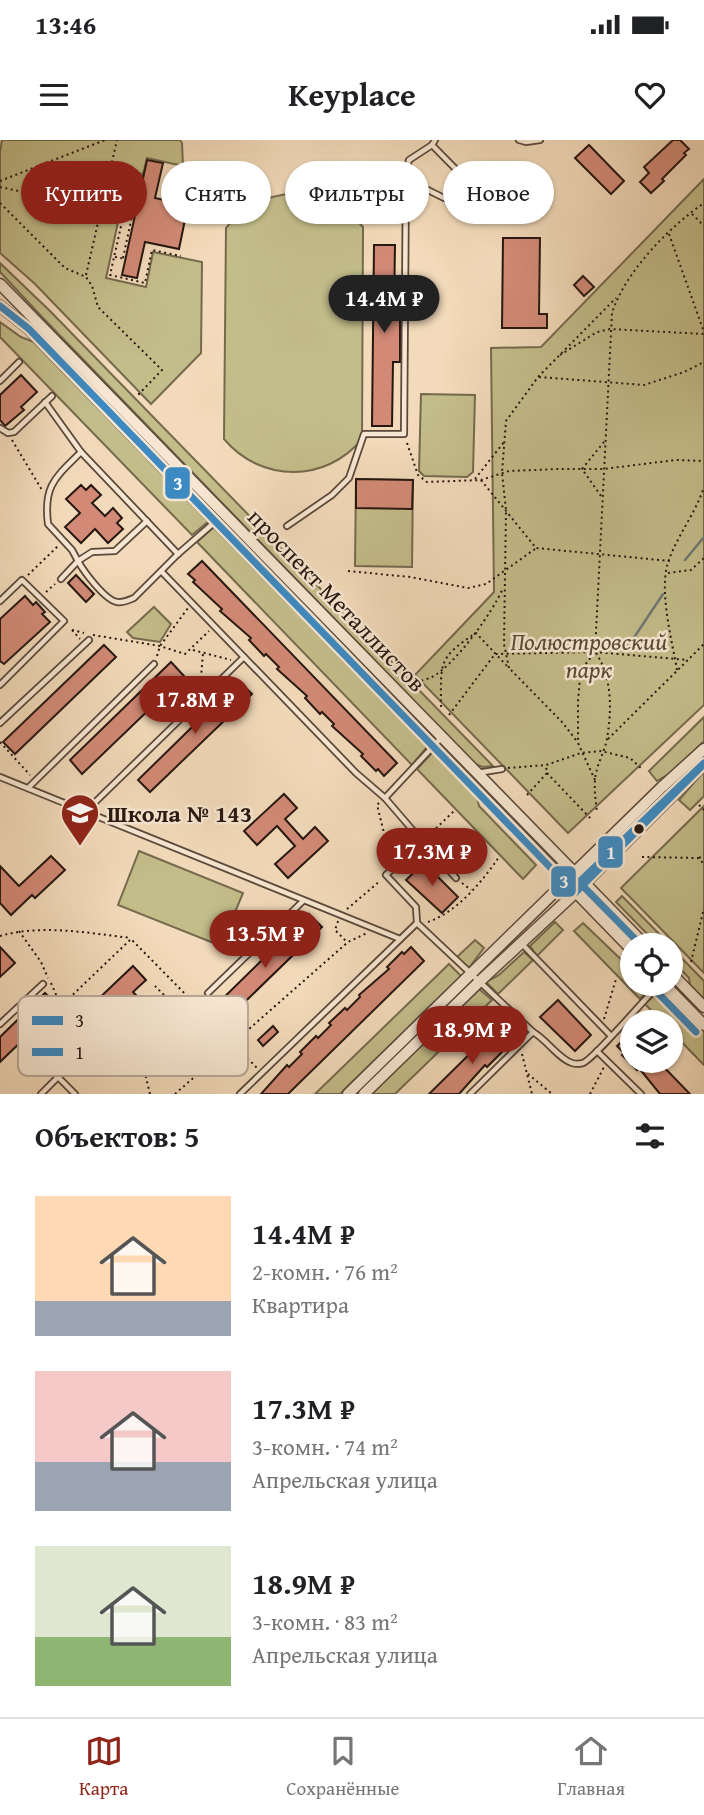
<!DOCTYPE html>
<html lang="ru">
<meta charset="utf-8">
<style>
:root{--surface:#fff;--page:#f2f2f2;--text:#202124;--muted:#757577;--line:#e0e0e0;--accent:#8f2418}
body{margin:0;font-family:"Gentium Book Plus",serif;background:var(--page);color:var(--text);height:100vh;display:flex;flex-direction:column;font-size:26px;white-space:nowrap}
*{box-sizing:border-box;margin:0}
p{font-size:23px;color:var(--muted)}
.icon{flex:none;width:38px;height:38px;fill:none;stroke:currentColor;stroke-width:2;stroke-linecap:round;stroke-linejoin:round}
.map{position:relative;height:954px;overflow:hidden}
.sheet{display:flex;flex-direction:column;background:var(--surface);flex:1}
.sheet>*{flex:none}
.hud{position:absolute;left:21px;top:21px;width:663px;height:63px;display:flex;gap:14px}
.fabs{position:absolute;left:620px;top:793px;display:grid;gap:14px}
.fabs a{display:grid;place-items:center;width:63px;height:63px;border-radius:50%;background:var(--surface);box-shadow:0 2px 5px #0004;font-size:35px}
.price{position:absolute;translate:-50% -60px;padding:0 16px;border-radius:24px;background:var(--accent);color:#fff;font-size:23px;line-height:46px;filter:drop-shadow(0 2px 4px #0008)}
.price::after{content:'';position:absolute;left:50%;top:42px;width:21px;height:16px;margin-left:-10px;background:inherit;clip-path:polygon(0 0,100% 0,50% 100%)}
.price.current{background:#222;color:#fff}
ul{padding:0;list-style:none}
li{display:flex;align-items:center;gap:21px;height:175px;padding:0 35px}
li span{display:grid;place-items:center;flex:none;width:196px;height:140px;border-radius:0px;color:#555}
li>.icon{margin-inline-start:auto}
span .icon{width:84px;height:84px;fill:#fffc;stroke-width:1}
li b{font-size:30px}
h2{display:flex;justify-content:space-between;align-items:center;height:84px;padding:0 35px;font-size:30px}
.tag{padding:0 24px;border-radius:32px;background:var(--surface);box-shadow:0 2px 5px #0004;font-size:24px;line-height:63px}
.tag.current{background:var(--accent);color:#fff}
.status{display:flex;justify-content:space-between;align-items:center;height:49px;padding:0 35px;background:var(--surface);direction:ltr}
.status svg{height:19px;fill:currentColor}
header{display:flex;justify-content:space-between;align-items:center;height:91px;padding:0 35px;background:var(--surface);font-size:32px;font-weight:700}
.dock{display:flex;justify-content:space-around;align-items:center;height:98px;border-top:2px solid var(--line);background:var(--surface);font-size:19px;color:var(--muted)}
.dock a{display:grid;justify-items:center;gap:4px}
.dock .current{color:var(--accent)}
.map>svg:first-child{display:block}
.green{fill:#c3bd8a;stroke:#756a4e;stroke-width:2}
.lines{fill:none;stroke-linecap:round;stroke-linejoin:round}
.stream{stroke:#6f7876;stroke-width:2.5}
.building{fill:#d28a76;stroke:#271711;stroke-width:2}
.service-casing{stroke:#5a483b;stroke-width:8}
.tertiary-casing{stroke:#5a483b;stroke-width:13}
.path{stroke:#271711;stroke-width:2;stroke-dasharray:2 3.5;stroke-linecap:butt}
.service{stroke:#f7e7d2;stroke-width:4.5}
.tertiary{stroke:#f7e7d2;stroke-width:10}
.bus-1-casing{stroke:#f7e7d2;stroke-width:12}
.bus-2-casing{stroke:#f7e7d2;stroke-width:12}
.bus-1{stroke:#3d8ac2;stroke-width:7}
.bus-2{stroke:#3d8ac2;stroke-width:7}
.bus-dot{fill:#271711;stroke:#f7e7d2;stroke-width:2.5}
.labels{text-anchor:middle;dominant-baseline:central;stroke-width:5;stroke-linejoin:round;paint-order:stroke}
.street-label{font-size:24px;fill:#271711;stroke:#f7e7d2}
.park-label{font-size:24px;font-style:italic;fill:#564935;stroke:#f7e7d2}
.poi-label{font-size:24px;font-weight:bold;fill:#271711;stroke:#f7e7d2;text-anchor:start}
.key{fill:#f7e7d2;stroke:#b9a998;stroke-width:2}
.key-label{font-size:19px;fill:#271711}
.line-badge{stroke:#f7e7d2;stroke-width:2.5}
.badge-label{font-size:19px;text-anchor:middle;font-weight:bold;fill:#fff}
</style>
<div class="status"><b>13:46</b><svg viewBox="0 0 49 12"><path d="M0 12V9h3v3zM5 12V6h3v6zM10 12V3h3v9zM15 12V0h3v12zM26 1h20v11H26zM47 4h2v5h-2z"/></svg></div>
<header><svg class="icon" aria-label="menu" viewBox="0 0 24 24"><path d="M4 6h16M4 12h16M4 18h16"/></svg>Keyplace<svg class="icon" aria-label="heart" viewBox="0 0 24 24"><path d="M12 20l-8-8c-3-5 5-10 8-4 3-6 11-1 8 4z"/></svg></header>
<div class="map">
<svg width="704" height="954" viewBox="0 0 704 954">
<rect width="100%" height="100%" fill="#f2daba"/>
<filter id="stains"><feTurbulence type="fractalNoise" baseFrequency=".00286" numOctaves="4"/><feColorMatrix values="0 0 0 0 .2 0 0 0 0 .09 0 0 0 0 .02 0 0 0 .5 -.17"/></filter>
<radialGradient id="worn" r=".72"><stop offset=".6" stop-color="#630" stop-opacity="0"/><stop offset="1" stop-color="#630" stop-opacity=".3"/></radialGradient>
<!-- green -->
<g class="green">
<polygon points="2,0 180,0 182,3 183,26 147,18 143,34 129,31 106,138 146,147 153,112 202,122 201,213 151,264 35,144 0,113 0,12"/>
<polygon points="704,39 704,565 568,693 415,535 494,452 491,208 541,207"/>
<path d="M 295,53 C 323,56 345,65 363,87 L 362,299 C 326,343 261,343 224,299 L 226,88 C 244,65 266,56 295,53 Z"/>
<polygon points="0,123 50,171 493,626 483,627 475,624 43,178 0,132"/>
<polygon points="0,182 21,197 34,202 209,381 192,395 0,197"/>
<polygon points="421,254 475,255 473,332 467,337 424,336 419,331"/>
<polygon points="356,339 413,340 412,427 355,426"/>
<polygon points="214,387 427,607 412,625 197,402"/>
<polygon points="154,467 171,484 160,502 133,498 127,492"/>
<polygon points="704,577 704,601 672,632 657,641 649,631"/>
<polygon points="433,612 477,657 479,666 536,725 523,739 417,629"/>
<polygon points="704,631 704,656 690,670 679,660"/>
<polygon points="704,666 704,833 621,748"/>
<polygon points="139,711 243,753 221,806 118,765"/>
<polygon points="622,756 670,805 658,805 616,762"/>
<polygon points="555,782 563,790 537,816 530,806"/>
<polygon points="583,783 632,830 632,844 651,844 653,846 640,859 574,791"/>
<polygon points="475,800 484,808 468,829 456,818"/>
<polygon points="670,806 704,841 704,859 690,845 689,838 670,818"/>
<polygon points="524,812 533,820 498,854 486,842 499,835"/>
<polygon points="449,824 461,836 340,954 315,954"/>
<polygon points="479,849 492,860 395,954 371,954"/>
<polygon points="658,851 666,858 675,862 704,891 704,925 670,890 670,882 662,882 645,864"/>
</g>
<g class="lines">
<!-- stream -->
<g class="stream">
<polyline points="685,420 704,397"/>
<polyline points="627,508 663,454"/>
</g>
</g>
<!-- building -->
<g class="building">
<polygon points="673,0 680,0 689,9 684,13 686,15 662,39 664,41 651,53 640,42 649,33 644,27"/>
<polygon points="589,5 624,41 611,54 575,18"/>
<polygon points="147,20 163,23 155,58 188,65 179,109 145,102 137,138 122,135"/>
<rect x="356" y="45" width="18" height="22"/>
<polygon points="503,98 540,98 539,174 547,174 547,188 502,188"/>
<polygon points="374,105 395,105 394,168 400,168 400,222 393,222 392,286 372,286"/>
<polygon points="583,136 594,147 584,156 574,145"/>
<polygon points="21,235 37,252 21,267 24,270 5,286 0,280 0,255"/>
<polygon points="356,339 413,340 412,369 356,368"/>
<polygon points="81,345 86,350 91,345 101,355 92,363 105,376 113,368 122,378 117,383 123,389 108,403 95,389 81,403 65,387 80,373 66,359"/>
<polygon points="202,421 397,623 384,636 378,629 376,631 361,616 363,614 332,586 334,584 322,572 320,574 305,558 307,556 277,529 279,527 266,514 264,516 249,500 251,498 220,471 222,469 193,442 195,440 188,434"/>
<polygon points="76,435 94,454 86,462 68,443"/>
<polygon points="25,456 33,465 36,462 45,472 42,474 50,482 4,524 0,521 0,479"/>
<polygon points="104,505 116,517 15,614 3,602"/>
<polygon points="171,522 184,536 82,634 70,620"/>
<polygon points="239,541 252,554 150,652 138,640"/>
<polygon points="284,654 297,668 285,679 303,699 315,687 328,701 288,738 275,724 295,706 277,686 257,705 244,691"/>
<polygon points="51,716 65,730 35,758 32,755 11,775 0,763 0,726 19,746"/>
<polygon points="424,723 458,757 442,773 406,740"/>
<polygon points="309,774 322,787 220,886 208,873"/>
<polygon points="0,807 15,823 0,837"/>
<polygon points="411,807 424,821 288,954 261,954 287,925 289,927 302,914 300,912 316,896 318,898 331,885 329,883 345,868 347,870 360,857 359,855 389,829 387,827 402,812 404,814"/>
<polygon points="133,826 146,840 133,852 152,872 164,860 177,874 137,911 124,897 144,879 126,859 106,877 93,864"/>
<polygon points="45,853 58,866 0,922 0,897"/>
<polygon points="558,860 591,895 575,911 540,877"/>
<polygon points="273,886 278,892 263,906 258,900"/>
<polygon points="494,890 507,904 501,910 502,912 487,927 485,925 459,954 429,954"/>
<polygon points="632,892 632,920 657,920 690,954 660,954 639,928 637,930 622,915 624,913 617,906"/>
</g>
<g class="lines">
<!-- service casing -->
<g class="service-casing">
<g id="service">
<polyline points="519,0 526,2 540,0"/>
<polyline points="432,5 500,74"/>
<polyline points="406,39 444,58"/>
<polyline points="0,241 19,222"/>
<polyline points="45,262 81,312"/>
<polyline points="0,288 8,293 14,292 52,256"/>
<path d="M 147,381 L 115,411 L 92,412 L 78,421 C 84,432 105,460 117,462 C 123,463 129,460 134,458 L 178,414 L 216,381"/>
<polyline points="287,386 332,355 349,338 364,294 404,294 406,32 409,20 432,5 435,0"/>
<path d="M 162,432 L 356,633 L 385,658 L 422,701 L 386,735 L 416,767 L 417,783 L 533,892 C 547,900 559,919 572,923 C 575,924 579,924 583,923 C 595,918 646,857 660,844"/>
<path d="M 61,439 L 78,421 L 72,410 L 48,384 C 43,345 56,337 81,312 L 178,414"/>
<polyline points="0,461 22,440 64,481 0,545"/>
<polyline points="0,583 89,500"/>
<polyline points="477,633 502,629"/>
<polyline points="0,637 400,799"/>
<polyline points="28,648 154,524"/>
<polyline points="385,658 441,598"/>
<polyline points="85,672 244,517"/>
<polyline points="422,701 456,738"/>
<polyline points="522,804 611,896"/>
<polyline points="208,853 303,761"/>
<polyline points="0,884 43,844"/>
<polyline points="597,911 641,954"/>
<polyline points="41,954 58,937 75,954"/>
<polyline points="240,954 417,783"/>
<polyline points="470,954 533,892"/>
</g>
</g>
<!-- tertiary casing -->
<g class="tertiary-casing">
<g id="tertiary">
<polyline points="0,144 645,805"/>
<polyline points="0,166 29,189 632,810"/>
<polyline points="670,832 704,867"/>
<polyline points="664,844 704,885"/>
<polyline points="348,954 662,647 704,609"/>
<polyline points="364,954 479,842 575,753 704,624"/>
</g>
</g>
<!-- path -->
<g class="path">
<polyline points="144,36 133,33 110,135 145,143 152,110 181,116"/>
<polyline points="0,41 105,0"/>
<polyline points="0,47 135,76"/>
<polyline points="0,63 65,128 86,137 92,146 98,167 162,230 138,255"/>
<polyline points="692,74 704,86"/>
<polyline points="669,94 704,192"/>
<polyline points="115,117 126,119"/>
<polyline points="123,118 132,76"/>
<polyline points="86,135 117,0"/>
<polyline points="560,215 597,192 610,189 704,194"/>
<polyline points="539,237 644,245 684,232 704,222"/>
<polyline points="12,300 42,350"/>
<polyline points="407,303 418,335 427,342 481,340 509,331 558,329 603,329 676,320 704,321"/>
<polyline points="475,339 504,302"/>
<polyline points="481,340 536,408 670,421"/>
<polyline points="601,356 582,329 604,302"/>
<polyline points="348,431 410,437 468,448 486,444 535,409"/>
<polyline points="668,433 691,430 704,418"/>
<polyline points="28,435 59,405"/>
<polyline points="46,452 55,444"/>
<polyline points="72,490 84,493"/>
<polyline points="72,490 80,499"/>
<polyline points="93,495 160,506 185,514 209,491"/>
<polyline points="193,510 231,520"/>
<path d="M 596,513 C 612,537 612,570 607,598 C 605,612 596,625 595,640 C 594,651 596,662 597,673"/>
<polyline points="157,516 160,506 188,468"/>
<polyline points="509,528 504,504 506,370 502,333 506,281 538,237 616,158"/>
<polyline points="511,530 562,582 576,600"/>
<path d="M 677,530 C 672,501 660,455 667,426 C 675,398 695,375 704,347"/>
<path d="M 416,542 C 421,541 427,539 432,537 C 455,525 493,472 503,448"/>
<polyline points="200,549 203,513"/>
<path d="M 441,567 C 441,524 437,518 476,493 L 507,526"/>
<polyline points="449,575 495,514 595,512 688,520"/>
<polyline points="608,599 704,504"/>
<polyline points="0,602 30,635"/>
<polyline points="508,628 546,625 581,613 601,611 630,618 643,630"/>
<polyline points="547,633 591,679"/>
<path d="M 595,640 L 578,603 L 578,561 L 580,538 L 585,525 L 595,512 L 612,173 C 625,132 669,87 704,63"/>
<polyline points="527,655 547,633 546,626"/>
<polyline points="379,663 377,665 391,721"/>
<polyline points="699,665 704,670"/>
<polyline points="428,696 454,671"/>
<polyline points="642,717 698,718 704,724"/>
<polyline points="699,718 704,715"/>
<polyline points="462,743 471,750"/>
<polyline points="347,769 380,741"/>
<polyline points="338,781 335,790 347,802"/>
<path d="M 428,782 C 457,772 482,742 499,717"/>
<polyline points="19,791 41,822 48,838"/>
<path d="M 0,796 C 42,784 88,793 131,798"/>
<polyline points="691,822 704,768"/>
<polyline points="51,843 61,866 61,930"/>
<polyline points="202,859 196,865 257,928"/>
<polyline points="61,866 131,799 196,865"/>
<polyline points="604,879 616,839"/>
<polyline points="522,914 532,954"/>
<polyline points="528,934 552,954"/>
<polyline points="150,954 141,917 184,875 155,846"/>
<polyline points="175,954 348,802 367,793"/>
<polyline points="590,954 604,927"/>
</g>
<!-- service -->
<use href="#service" class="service"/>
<!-- tertiary -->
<use href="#tertiary" class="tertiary"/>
<!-- bus-1 casing -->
<g class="bus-1-casing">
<polyline id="bus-1" points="0,166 29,189 575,753 704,624"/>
</g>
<!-- bus-2 casing -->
<g class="bus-2-casing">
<g id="bus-2">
<polyline points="639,803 579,742 704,623"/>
<polyline points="656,851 696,892"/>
</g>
</g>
<!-- bus-1 -->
<use href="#bus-1" class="bus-1"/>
<!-- bus-2 -->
<use href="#bus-2" class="bus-2"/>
</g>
<!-- icons -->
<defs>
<g id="school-pin" transform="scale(2.0125)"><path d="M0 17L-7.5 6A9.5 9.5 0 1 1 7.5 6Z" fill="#8f2418" stroke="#f7e7d2"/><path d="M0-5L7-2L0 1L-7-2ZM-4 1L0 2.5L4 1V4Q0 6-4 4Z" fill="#fff"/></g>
</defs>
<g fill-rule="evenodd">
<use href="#school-pin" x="80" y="673"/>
</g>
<!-- markers -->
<circle class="bus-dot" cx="639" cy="689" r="6"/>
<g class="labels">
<!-- street labels -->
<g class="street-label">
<text transform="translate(337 460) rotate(46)">проспект Металлистов</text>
</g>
<!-- park labels -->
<g class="park-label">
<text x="589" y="501">Полюстровский<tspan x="589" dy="28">парк</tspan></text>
</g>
<!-- poi labels -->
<g class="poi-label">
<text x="107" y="673">Школа № 143</text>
</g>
</g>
<!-- legend -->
<rect x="18" y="856" width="230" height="80" rx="10" class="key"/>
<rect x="32" y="876" width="31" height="9" fill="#3d8ac2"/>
<rect x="32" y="908" width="31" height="8" fill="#3d8ac2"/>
<g class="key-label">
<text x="75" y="887">3</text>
<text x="75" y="919">1</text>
</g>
<g class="line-badge">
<rect x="164" y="326" width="27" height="34" rx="7" fill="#3d8ac2"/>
<rect x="597" y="695" width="27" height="34" rx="7" fill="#3d8ac2"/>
<rect x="550" y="725" width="27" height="33" rx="7" fill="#3d8ac2"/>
</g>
<g class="badge-label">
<text x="178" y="350">3</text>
<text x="611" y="719">1</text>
<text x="564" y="748">3</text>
</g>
<rect width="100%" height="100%" filter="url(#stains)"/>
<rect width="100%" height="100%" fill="url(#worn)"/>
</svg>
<div class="fabs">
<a><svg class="icon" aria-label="locate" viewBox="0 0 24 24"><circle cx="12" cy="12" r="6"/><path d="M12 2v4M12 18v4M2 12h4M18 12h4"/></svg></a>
<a><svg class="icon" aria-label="layers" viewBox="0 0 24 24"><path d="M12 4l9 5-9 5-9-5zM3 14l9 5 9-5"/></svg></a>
</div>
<b class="price current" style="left:384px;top:195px">14.4M ₽</b>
<b class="price" style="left:195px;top:596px">17.8M ₽</b>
<b class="price" style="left:432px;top:748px">17.3M ₽</b>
<b class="price" style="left:265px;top:830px">13.5M ₽</b>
<b class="price" style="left:472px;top:926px">18.9M ₽</b>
<div class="hud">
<a class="tag current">Купить</a>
<a class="tag">Снять</a>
<a class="tag">Фильтры</a>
<a class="tag">Новое</a>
</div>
</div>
<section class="sheet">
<h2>Объектов: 5<svg class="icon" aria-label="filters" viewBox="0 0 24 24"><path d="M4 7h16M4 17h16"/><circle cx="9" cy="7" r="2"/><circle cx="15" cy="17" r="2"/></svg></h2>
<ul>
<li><span style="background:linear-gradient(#ffd9b3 75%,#9aa5b1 0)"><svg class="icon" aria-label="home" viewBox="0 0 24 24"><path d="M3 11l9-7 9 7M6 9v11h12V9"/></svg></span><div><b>14.4M ₽</b><p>2-комн. · 76 m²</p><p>Квартира</p></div></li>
<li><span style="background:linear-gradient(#f6c9c9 65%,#9aa5b1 0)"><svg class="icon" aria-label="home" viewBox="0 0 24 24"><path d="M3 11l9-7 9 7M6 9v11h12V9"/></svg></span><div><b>17.3M ₽</b><p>3-комн. · 74 m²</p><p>Апрельская улица</p></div></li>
<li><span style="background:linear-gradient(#dfe7d0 65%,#8fb573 0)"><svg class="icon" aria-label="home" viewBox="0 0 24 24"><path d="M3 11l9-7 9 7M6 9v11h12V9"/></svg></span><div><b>18.9M ₽</b><p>3-комн. · 83 m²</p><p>Апрельская улица</p></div></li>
</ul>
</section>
<nav class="dock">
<a class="current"><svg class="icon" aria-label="map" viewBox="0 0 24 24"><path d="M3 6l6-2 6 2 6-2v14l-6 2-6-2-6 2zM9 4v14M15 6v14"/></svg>Карта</a>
<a><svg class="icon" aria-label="saved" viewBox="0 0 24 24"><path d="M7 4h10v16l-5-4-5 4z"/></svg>Сохранённые</a>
<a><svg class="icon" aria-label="home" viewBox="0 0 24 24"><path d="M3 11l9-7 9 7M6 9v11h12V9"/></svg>Главная</a>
</nav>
